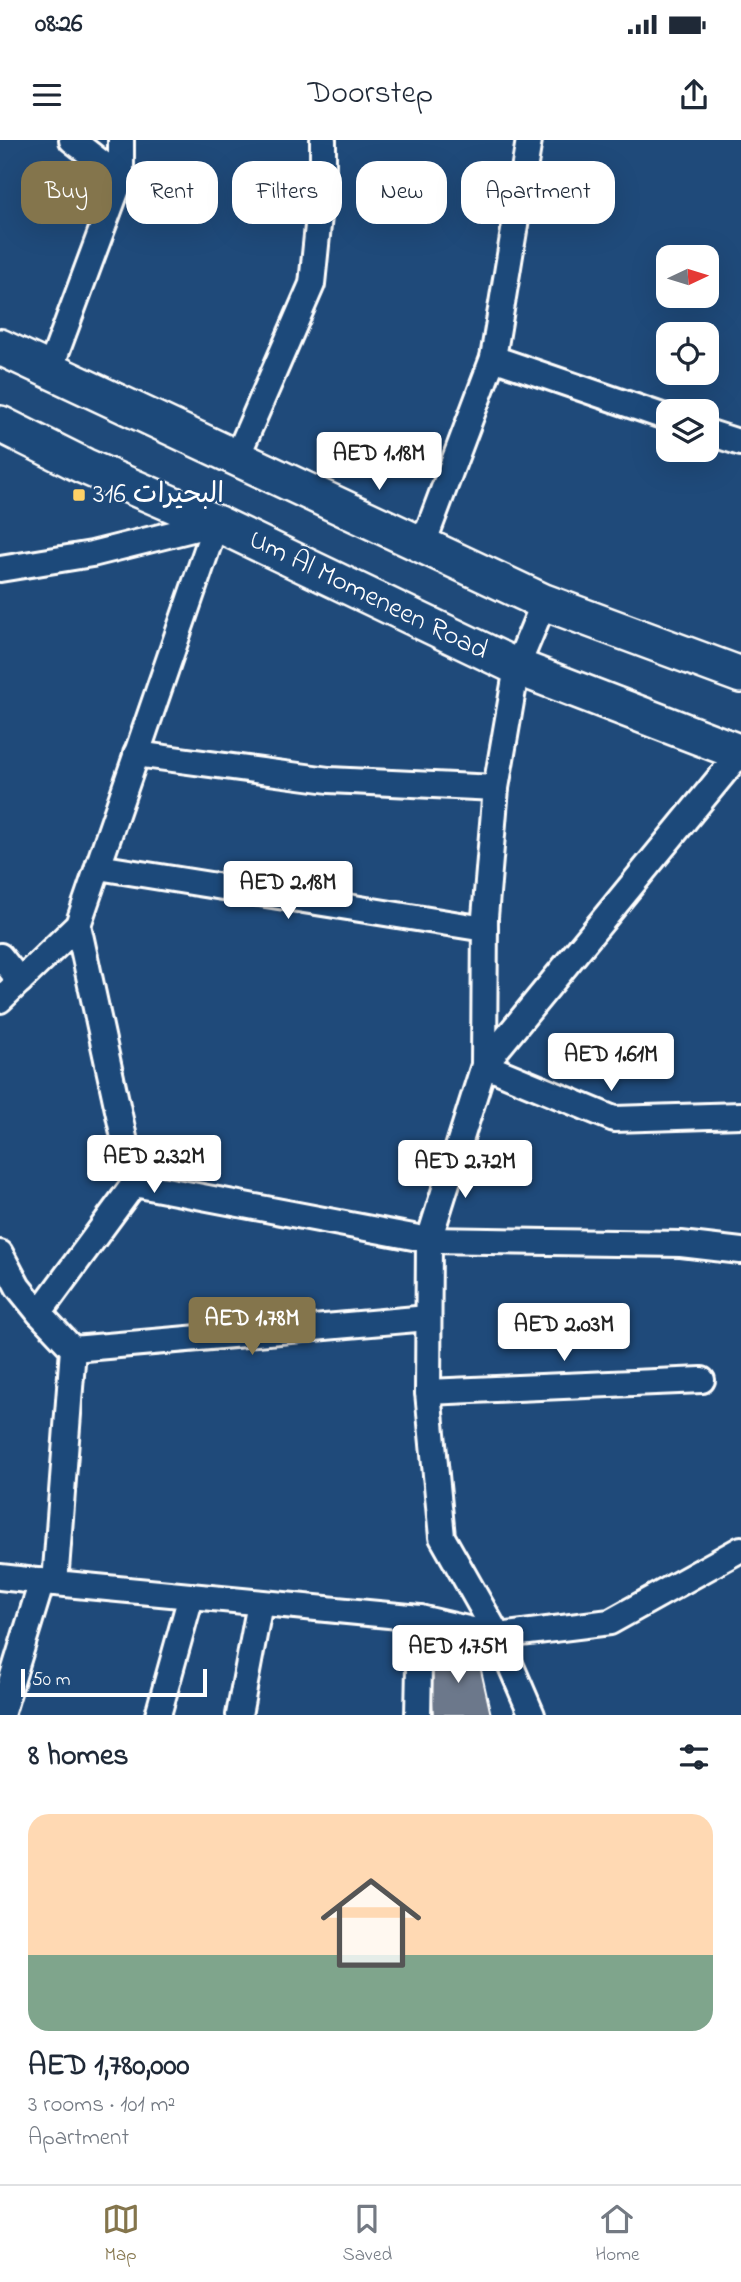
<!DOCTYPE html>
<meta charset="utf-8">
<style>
:root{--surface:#fff;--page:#f2f2f3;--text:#1f2937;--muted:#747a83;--line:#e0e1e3;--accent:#84754c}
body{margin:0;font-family:"Indie Flower","Playpen Sans Arabic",sans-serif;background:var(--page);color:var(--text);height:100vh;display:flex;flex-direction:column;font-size:26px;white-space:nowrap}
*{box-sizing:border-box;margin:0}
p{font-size:23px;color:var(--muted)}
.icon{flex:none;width:38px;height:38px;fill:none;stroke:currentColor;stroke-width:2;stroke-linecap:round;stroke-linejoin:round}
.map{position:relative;height:1575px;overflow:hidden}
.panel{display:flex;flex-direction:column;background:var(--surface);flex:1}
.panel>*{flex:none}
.guide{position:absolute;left:21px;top:21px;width:700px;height:63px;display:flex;gap:14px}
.needle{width:46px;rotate:86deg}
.buttons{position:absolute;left:656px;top:105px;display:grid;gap:14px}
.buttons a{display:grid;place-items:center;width:63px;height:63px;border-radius:14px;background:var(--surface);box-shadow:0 7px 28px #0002;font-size:35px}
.scale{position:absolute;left:21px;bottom:18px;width:186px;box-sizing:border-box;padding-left:7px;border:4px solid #fff;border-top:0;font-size:19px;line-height:24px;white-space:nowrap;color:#fff;-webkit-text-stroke:5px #1f4a7a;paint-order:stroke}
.price{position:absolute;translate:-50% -60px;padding:0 16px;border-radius:7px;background:#fff;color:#222;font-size:23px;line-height:46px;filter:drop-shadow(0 2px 4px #0008)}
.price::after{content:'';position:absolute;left:50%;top:42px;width:21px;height:16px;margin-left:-10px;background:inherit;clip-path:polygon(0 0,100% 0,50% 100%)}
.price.active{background:var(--accent);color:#fff}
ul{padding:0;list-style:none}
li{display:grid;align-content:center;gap:14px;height:371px;padding:0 28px}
li span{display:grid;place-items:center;height:217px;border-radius:21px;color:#555}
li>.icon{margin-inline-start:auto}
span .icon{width:126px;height:126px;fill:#fffc;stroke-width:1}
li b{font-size:30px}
h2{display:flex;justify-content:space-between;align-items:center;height:84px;padding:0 28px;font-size:30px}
.tag{padding:0 24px;border-radius:21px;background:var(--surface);box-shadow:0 7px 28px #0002;font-size:24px;line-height:63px}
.tag.active{background:var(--accent);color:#fff}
.status{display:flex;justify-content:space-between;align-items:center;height:49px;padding:0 35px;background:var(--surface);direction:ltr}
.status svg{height:19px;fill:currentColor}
header{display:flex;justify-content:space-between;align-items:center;height:91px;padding:0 28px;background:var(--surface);font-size:32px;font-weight:600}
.menu{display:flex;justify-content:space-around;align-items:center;height:98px;border-top:2px solid var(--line);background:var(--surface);font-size:19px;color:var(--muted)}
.menu a{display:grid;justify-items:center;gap:4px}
.menu .active{color:var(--accent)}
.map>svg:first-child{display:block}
.building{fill:#6c788b;stroke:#fff;stroke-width:2}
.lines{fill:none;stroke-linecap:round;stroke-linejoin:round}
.street-casing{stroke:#fff;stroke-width:30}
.secondary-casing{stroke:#fff;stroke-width:40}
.street{stroke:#1f4a7a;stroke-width:24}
.secondary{stroke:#1f4a7a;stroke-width:35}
.poi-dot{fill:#ffd166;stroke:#1f4a7a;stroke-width:2.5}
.labels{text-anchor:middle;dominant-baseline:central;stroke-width:5;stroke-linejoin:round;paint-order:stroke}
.poi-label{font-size:28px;fill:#fff;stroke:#1f4a7a;text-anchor:start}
.street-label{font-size:28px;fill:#fff;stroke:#1f4a7a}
</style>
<div class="status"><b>08:26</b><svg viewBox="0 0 49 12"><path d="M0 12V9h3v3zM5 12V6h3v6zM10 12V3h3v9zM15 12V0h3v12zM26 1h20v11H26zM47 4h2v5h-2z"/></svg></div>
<header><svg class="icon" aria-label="menu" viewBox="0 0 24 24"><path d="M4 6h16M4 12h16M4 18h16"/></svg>Doorstep<svg class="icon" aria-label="share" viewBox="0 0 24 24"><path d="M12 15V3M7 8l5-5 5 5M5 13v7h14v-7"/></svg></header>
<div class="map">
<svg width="741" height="1575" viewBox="0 0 741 1575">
<rect width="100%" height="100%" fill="#1f4a7a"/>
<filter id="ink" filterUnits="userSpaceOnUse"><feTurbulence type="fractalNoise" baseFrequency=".0143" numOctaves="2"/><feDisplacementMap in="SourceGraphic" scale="14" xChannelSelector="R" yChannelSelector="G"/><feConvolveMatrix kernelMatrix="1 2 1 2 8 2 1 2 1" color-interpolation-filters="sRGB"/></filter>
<g filter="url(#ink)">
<!-- building -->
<polygon class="building" points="477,1512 491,1575 433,1575 429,1514"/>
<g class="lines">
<!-- street casing -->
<g class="street-casing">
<g id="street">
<polyline points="72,0 121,38"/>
<polyline points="493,218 668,278"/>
<polyline points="49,232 121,38 121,0"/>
<polyline points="707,292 741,303"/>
<polyline points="237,317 312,144 323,37 323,0"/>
<polyline points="423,404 493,218 529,0"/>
<polyline points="0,429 92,414 216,383"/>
<polyline points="544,462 517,527 496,648 485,777 484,925 614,979 741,975"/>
<polyline points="136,614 329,640 496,648"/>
<polyline points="98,727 485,789"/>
<polyline points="0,816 20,841"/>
<polyline points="0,860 78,785 216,383"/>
<polyline points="134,1044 429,1100 681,1104 741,1111"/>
<polyline points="0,1113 18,1147 39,1173 134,1044 78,785"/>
<polyline points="39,1173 73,1209 55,1443 420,1478"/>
<polyline points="73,1209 428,1178"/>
<polyline points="428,1252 702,1240"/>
<polyline points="0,1437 55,1443"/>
<polyline points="1,1575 42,1441"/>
<polyline points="158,1575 191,1456"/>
<polyline points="239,1575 260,1463"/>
<polyline points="418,1575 420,1478 498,1496 610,1482 741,1409"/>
<polyline points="532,1575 498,1496 442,1397 428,1252 429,1100 484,925 740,613"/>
</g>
</g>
<!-- secondary casing -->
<g class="secondary-casing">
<g id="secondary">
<polyline points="0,207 544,462 741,535"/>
<polyline points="0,284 84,326 216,383 517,527 741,613"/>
</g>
</g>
<!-- street -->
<use href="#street" class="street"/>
<!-- secondary -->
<use href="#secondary" class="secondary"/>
</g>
</g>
<!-- markers -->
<rect class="poi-dot" x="72" y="348" width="14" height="14" rx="3.5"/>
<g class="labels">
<!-- poi labels -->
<g class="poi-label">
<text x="93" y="355">البحيرات 316</text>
</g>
<!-- street labels -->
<g class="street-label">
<text transform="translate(368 456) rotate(26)">Um Al Momeneen Road</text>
</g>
</g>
</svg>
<div class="buttons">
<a><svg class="needle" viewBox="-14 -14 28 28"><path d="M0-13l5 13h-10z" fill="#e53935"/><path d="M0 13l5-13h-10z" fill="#747a83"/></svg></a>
<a><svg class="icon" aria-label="locate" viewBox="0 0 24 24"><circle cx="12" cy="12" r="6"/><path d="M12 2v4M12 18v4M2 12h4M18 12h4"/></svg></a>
<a><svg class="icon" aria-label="layers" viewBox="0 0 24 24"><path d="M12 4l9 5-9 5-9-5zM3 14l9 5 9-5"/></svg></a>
</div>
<div class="scale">50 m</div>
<b class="price" style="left:379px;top:352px">AED 1.18M</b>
<b class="price" style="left:288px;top:781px">AED 2.18M</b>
<b class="price" style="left:611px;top:953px">AED 1.61M</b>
<b class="price" style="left:154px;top:1055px">AED 2.32M</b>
<b class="price" style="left:465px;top:1060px">AED 2.72M</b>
<b class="price active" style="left:252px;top:1217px">AED 1.78M</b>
<b class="price" style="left:564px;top:1223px">AED 2.03M</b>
<b class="price" style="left:458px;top:1545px">AED 1.75M</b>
<div class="guide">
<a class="tag active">Buy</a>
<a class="tag">Rent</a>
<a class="tag">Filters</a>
<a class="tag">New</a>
<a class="tag">Apartment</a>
</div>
</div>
<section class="panel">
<h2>8 homes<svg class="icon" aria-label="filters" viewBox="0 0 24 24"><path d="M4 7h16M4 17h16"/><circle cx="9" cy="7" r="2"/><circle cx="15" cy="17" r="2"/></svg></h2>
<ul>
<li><span style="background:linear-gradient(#ffd9b3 65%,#7fa58c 0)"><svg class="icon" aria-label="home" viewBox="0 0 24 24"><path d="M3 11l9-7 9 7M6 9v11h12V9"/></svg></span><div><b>AED 1,780,000</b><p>3 rooms · 101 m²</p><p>Apartment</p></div></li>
</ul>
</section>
<nav class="menu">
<a class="active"><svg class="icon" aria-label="map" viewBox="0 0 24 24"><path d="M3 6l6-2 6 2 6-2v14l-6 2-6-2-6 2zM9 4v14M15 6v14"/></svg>Map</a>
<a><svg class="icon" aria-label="saved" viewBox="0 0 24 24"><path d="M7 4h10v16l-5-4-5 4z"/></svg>Saved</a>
<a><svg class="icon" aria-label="home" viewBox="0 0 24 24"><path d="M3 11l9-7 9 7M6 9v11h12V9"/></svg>Home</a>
</nav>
